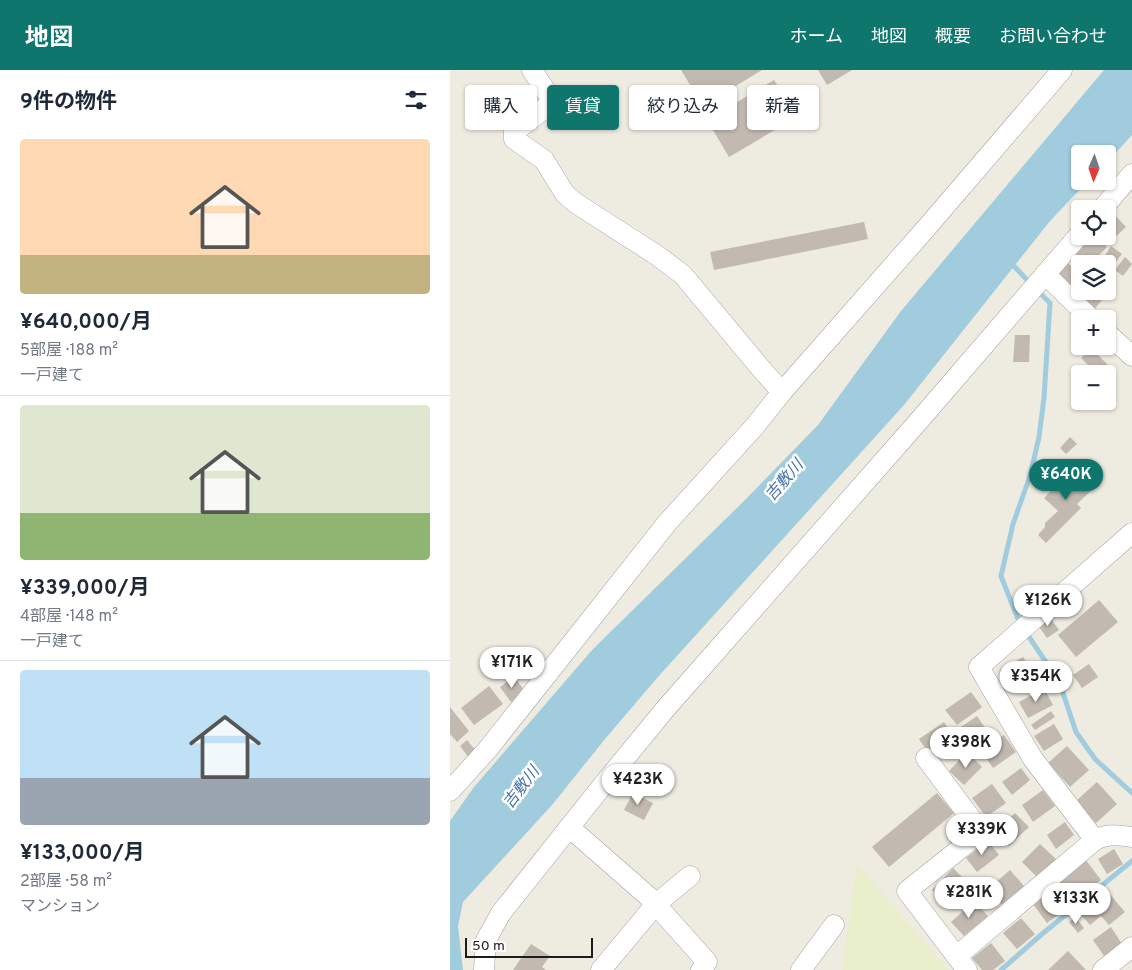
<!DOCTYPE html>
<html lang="ja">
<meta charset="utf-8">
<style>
:root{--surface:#fff;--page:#f2f2f3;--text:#1f2937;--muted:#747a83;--line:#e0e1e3;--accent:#0f766e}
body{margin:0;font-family:Overpass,"Noto Sans JP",sans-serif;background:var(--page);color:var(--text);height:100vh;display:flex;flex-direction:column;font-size:19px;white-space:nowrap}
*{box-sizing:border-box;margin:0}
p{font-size:16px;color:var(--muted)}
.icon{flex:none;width:28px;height:28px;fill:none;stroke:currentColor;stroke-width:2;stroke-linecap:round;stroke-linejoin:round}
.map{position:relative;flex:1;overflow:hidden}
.side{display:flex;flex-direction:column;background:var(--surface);width:450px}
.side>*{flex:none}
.top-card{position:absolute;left:15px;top:15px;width:475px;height:45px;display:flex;gap:10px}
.needle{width:32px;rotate:182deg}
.tools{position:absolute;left:621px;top:75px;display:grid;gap:10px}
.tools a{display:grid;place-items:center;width:45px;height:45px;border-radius:5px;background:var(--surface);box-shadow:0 1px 4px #0004;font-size:25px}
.scale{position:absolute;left:15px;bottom:12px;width:128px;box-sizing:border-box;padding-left:5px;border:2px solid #1c1c1c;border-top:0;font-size:14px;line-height:18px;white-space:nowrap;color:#1c1c1c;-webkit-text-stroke:4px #fff;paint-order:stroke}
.price{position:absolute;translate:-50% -42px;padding:0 11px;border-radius:18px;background:#fff;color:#222;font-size:16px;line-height:32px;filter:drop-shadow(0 1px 2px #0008)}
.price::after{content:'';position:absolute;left:50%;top:30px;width:15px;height:11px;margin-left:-8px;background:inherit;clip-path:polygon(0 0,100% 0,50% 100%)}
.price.on{background:var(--accent);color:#fff}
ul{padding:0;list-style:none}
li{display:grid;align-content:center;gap:10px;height:265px;padding:0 20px}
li+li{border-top:1px solid var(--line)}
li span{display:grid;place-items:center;height:155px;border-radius:5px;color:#555}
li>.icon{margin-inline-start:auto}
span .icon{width:90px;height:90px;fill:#fffc;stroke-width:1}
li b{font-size:21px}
h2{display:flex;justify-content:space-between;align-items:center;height:60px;padding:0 20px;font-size:21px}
.tag{padding:0 18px;border-radius:5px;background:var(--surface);box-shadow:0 1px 4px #0004;font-size:18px;line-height:45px}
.tag.on{background:var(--accent);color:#fff}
header{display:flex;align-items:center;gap:30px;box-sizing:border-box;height:70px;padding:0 25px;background:var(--accent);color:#fff}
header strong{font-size:24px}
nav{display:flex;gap:28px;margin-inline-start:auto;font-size:18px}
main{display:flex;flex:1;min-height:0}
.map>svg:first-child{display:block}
.farmland{fill:#e9eecb}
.water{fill:#a0ccde}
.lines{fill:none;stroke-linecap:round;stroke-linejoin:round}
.stream{stroke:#a0ccde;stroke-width:5}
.building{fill:#c2bab1}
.minor-casing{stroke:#a3a3a3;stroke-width:21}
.minor{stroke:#fff;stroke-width:20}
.labels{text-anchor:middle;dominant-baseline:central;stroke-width:5;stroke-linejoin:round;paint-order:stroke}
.water-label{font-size:16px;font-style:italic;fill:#4673ae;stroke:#fff}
</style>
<header>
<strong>地図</strong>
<nav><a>ホーム</a><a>地図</a><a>概要</a><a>お問い合わせ</a></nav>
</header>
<main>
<section class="side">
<h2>9件の物件<svg class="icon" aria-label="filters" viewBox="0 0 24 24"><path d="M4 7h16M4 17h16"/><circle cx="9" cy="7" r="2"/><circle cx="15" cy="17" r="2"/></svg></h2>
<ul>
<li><span style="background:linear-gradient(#ffd9b3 75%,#c2b280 0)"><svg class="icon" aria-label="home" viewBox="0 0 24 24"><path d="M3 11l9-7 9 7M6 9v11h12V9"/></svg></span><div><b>¥640,000/月</b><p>5部屋 · 188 m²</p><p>一戸建て</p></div></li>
<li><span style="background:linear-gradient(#dfe7d0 70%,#8fb573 0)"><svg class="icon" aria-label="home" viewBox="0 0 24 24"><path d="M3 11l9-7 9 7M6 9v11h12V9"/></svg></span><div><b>¥339,000/月</b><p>4部屋 · 148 m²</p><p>一戸建て</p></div></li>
<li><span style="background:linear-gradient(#bfe0f5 70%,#9aa5b1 0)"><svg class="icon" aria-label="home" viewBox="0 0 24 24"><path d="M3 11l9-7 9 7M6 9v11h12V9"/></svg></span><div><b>¥133,000/月</b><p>2部屋 · 58 m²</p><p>マンション</p></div></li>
</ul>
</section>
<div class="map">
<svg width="682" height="900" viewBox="0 0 682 900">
<rect width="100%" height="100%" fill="#eeebe1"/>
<!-- farmland -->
<polygon class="farmland" points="407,794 498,900 392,900"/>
<!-- water -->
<polygon class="water" points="654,0 682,0 682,65 658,91 658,84 630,84 630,111 638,111 600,151 454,335 207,608 155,669 102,735 13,832 8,856 13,900 0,900 0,751 24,717 143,579 294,431 368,355 451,241"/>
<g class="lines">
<!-- stream -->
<g class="stream">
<polyline points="561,193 581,214"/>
<polyline points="570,554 551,506 563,454 580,406 589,367 594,328 600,233 587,220"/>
<polyline points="575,561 602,601 611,617 626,662 645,689 682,723"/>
<polyline points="551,900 592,864 682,791"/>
</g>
</g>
<!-- building -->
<g class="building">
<polygon points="231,0 312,0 253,36"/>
<polygon points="368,0 402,0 377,15"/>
<polygon points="324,10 347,47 279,87 257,50"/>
<polygon points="660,140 676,157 662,170 658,166 658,142"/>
<polygon points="414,152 418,169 264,200 260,182"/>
<polygon points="640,166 647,166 657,177 640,194 630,194 630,197 620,186"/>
<polygon points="661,176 672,184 664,194 654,187"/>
<polygon points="675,187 682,194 673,206 665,200"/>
<polygon points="618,193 630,205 630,219 625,223 607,204"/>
<polygon points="637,221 653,221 657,224 642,242 629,231"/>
<polygon points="565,265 580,265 579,292 563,292"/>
<polygon points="641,278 659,296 651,304 647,304 631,288"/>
<polygon points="620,367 627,374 616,384 610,378"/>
<polygon points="626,396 646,416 627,434 631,438 596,473 588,465 595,457 595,453 608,441 594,428"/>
<polygon points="649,530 668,552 626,587 608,565"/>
<polygon points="599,546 609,560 597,568 587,554"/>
<polygon points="573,587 587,610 563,623 550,600"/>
<polygon points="639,594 648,607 632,618 623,605"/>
<polygon points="64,607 75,621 61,632 50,617"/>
<polygon points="39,616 53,634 24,655 11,638"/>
<polygon points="594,618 603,635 578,648 569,632"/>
<polygon points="521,622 532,637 507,655 495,640"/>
<polygon points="0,637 19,661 7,672 0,664"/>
<polygon points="601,641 605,647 585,660 581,655"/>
<polygon points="527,646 541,667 522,680 508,659"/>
<polygon points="494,652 504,668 479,684 469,669"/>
<polygon points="604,654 613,669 594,681 584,666"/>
<polygon points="554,665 566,682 543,698 531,681"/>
<polygon points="17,670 27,682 19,688 10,676"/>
<polygon points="617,676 639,700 620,717 598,693"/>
<polygon points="517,682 532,697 514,715 499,701"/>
<polygon points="571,698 580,710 562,725 552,712"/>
<polygon points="647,712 667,734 646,753 626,731"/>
<polygon points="542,714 556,733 536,747 522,728"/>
<polygon points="593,720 605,736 583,752 572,735"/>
<polygon points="183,723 203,733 194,750 174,740"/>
<polygon points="487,723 504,743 439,797 422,777"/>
<polygon points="565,743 579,757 559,776 545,761"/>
<polygon points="615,752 624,765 606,779 597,765"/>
<polygon points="538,771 549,785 527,802 516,788"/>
<polygon points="590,774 608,791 590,810 572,792"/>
<polygon points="664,779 673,794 657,804 648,789"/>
<polygon points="635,789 651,810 624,831 608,810"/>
<polygon points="503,798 518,813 497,835 482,820"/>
<polygon points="560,800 574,816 552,835 538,819"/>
<polygon points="606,818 620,836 597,853 583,834"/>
<polygon points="658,822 675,842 659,855 651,846 640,855 631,845"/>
<polygon points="524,831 538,846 514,866 501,852"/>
<polygon points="625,847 634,858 628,863 619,852"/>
<polygon points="571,848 585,864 567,879 553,863"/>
<polygon points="661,857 672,874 654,886 643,870"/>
<polygon points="541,873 555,891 543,900 532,900 522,888"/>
<polygon points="81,874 100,886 92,897 96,900 63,900"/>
<polygon points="618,881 636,900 598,900"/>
</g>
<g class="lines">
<!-- minor casing -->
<g class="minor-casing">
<g id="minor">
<polyline points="82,0 103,32 64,62 64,69 94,90 115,124 127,134 208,186 233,205 313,301 332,322"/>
<polyline points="652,139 682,104"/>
<polyline points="595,204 641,249"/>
<polyline points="658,264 682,286"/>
<path d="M 682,463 L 529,597 L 583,689 L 645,770 C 658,763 668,765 682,767"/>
<polyline points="476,688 531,762 457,821 517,900"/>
<polyline points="0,721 38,679 217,453 305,356 332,322 478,156 612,0"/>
<polyline points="119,757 199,827 257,892 251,900"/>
<polyline points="508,885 645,770"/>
<polyline points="34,900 36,870 51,843 157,710 217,637 467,353 630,164"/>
<polyline points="151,900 206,834 240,806"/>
<polyline points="351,900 384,855"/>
<polyline points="653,900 682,877"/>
</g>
</g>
<!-- minor -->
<use href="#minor" class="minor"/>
</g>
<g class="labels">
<!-- water labels -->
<g class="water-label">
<text transform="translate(335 411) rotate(-49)">吉敷川</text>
<text transform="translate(72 718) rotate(-52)">吉敷川</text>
</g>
</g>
</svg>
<div class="tools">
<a><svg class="needle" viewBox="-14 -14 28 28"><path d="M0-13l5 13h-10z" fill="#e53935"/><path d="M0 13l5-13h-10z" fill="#747a83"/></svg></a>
<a><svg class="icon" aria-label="locate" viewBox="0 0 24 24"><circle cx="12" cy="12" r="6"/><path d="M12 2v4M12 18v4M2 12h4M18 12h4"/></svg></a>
<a><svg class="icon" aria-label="layers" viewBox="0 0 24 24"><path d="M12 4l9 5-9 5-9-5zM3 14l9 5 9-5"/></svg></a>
<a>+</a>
<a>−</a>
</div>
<div class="scale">50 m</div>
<b class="price on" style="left:616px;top:431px">¥640K</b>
<b class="price" style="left:598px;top:557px">¥126K</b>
<b class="price" style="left:62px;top:619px">¥171K</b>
<b class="price" style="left:586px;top:633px">¥354K</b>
<b class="price" style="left:516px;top:699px">¥398K</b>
<b class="price" style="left:188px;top:736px">¥423K</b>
<b class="price" style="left:532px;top:786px">¥339K</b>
<b class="price" style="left:519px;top:849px">¥281K</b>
<b class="price" style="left:626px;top:855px">¥133K</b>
<div class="top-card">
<a class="tag">購入</a>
<a class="tag on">賃貸</a>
<a class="tag">絞り込み</a>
<a class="tag">新着</a>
</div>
</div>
</main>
